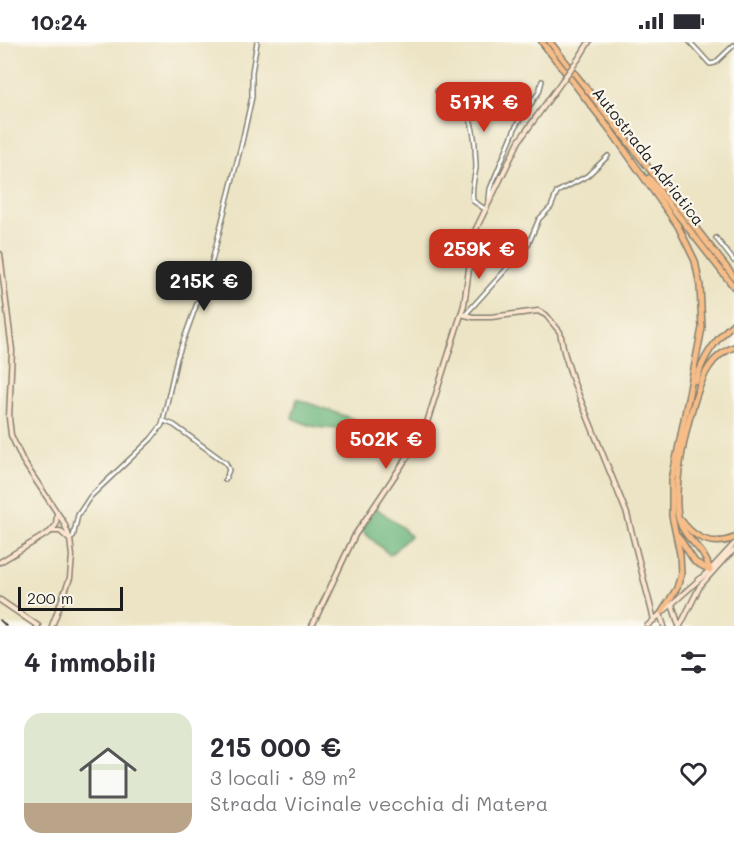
<!DOCTYPE html>
<html lang="it">
<meta charset="utf-8">
<style>
:root{--surface:#fff;--page:#f2f2f3;--text:#2b2b33;--muted:#7c7c81;--accent:#c8321e}
body{margin:0;font-family:Mali,sans-serif;background:var(--page);color:var(--text);height:100vh;display:flex;flex-direction:column;font-size:22px;white-space:nowrap}
*{box-sizing:border-box;margin:0}
p{font-size:20px;color:var(--muted)}
.icon{flex:none;width:33px;height:33px;fill:none;stroke:currentColor;stroke-width:2;stroke-linecap:round;stroke-linejoin:round}
.map{position:relative;height:584px;overflow:hidden}
.panel{display:flex;flex-direction:column;background:var(--surface);flex:1}
.panel>*{flex:none}
.scale{position:absolute;left:18px;bottom:15px;width:105px;box-sizing:border-box;padding-left:6px;border:3px solid #1c1c1c;border-top:0;font-size:16px;line-height:21px;white-space:nowrap;color:#1c1c1c;-webkit-text-stroke:4px #fbf7ec;paint-order:stroke}
.price{position:absolute;translate:-50% -51px;padding:0 14px;border-radius:12px;background:var(--accent);color:#fff;font-size:20px;line-height:39px;filter:drop-shadow(0 2px 3px #0008)}
.price::after{content:'';position:absolute;left:50%;top:36px;width:18px;height:14px;margin-left:-9px;background:inherit;clip-path:polygon(0 0,100% 0,50% 100%)}
.price.current{background:#222;color:#fff}
ul{padding:0;list-style:none}
li{display:flex;align-items:center;gap:18px;height:150px;padding:0 24px}
li span{display:grid;place-items:center;flex:none;width:168px;height:120px;border-radius:18px;color:#555}
li>.icon{margin-inline-start:auto}
span .icon{width:72px;height:72px;fill:#fffc;stroke-width:1}
li b{font-size:26px}
h2{display:flex;justify-content:space-between;align-items:center;height:72px;padding:0 24px;font-size:26px}
.status{display:flex;justify-content:space-between;align-items:center;height:42px;padding:0 30px;background:var(--surface);direction:ltr}
.status svg{height:16px;fill:currentColor}
.map>svg:first-child{display:block}
.forest{fill:#71b980;stroke:#466a4e;stroke-width:1.5}
.lines{fill:none;stroke-linecap:round;stroke-linejoin:round}
.street-casing{stroke:#848070;stroke-width:6}
.secondary-casing{stroke:#848070;stroke-width:7}
.highway-casing{stroke:#848070;stroke-width:8}
.street{stroke:#fff;stroke-width:3}
.secondary{stroke:#fce5cf;stroke-width:4}
.highway{stroke:#f7bd88;stroke-width:5}
.rail{stroke:#1c1c1c;stroke-width:1.5}
.secondary-bridge-casing{stroke:#848070;stroke-width:7;stroke-linecap:butt}
.secondary-bridge{stroke:#fce5cf;stroke-width:4}
.labels{text-anchor:middle;dominant-baseline:central;stroke-width:4.5;stroke-linejoin:round;paint-order:stroke}
.street-label{font-size:16px;fill:#1c1c1c;stroke:#fbf7ec}
</style>
<div class="status"><b>10:24</b><svg viewBox="0 0 49 12"><path d="M0 12V9h3v3zM5 12V6h3v6zM10 12V3h3v9zM15 12V0h3v12zM26 1h20v11H26zM47 4h2v5h-2z"/></svg></div>
<div class="map">
<svg width="734" height="584" viewBox="0 0 734 584">
<rect width="100%" height="100%" fill="#fbf7ec"/>
<filter id="ink" filterUnits="userSpaceOnUse"><feTurbulence type="fractalNoise" baseFrequency=".0167" numOctaves="2"/><feDisplacementMap in="SourceGraphic" scale="12" xChannelSelector="R" yChannelSelector="G"/><feConvolveMatrix kernelMatrix="1 2 1 2 8 2 1 2 1" color-interpolation-filters="sRGB"/></filter>
<filter id="wash" filterUnits="userSpaceOnUse"><feTurbulence type="fractalNoise" baseFrequency=".008" numOctaves="4" result="noise"/><feDisplacementMap in="SourceGraphic" scale="24" xChannelSelector="R" yChannelSelector="G"/><feGaussianBlur stdDeviation="1.35" result="paint"/><feColorMatrix in="noise" values="0 0 0 0 0 0 0 0 0 0 0 0 0 0 0 0 0 1.4 0 .05"/><feComposite in="paint" operator="in"/></filter>
<g filter="url(#wash)">
<rect width="100%" height="100%" fill="#ece4c4"/>
<!-- forest -->
<g class="forest">
<path d="M 297,357 L 379,386 L 376,389 C 366,389 357,387 347,387 C 324,387 313,386 292,376 Z"/>
<polygon points="376,466 402,485 410,494 390,513 361,488"/>
</g>
</g>
<g filter="url(#ink)">
<g class="lines">
<!-- street casing -->
<g class="street-casing">
<g id="street">
<polyline points="690,0 710,22 715,21 734,3"/>
<path d="M 437,49 C 466,63 472,71 475,103 C 475,110 476,119 476,126 C 474,138 471,148 473,159 L 485,167"/>
<polyline points="489,158 490,147 517,82 539,50 542,39"/>
<polyline points="716,196 734,219"/>
<polyline points="465,273 528,203 539,177 551,165 557,150 587,134 608,114"/>
<polyline points="164,379 174,383 226,421 229,428 225,438"/>
<polyline points="70,497 73,495 78,473 90,455 151,397 162,383 177,316 211,223 242,100 252,55 252,30 257,0"/>
</g>
</g>
<!-- secondary casing -->
<g class="secondary-casing">
<g id="secondary">
<polyline points="579,16 589,0"/>
<polyline points="0,212 12,308 9,376 11,393 23,419 64,481 70,497 72,514 70,536 52,584"/>
<polyline points="461,272 473,275 491,275 538,269 546,273 560,290 564,310 573,339 627,472 654,578"/>
<polyline points="53,489 60,489 69,497"/>
<polyline points="726,515 734,508"/>
<polyline points="0,520 50,490 56,483 57,471"/>
<polyline points="0,558 38,584"/>
<polyline points="672,562 679,584"/>
<polyline points="660,572 664,584"/>
<polyline points="312,584 355,493 424,390 464,263 474,191 519,99 562,39"/>
<polyline points="647,584 710,528 734,502"/>
<polyline points="680,584 700,544 726,515"/>
</g>
</g>
<!-- highway casing -->
<g class="highway-casing">
<g id="highway">
<polyline points="542,0 611,89"/>
<polyline points="550,0 734,235"/>
<polyline points="609,86 678,184 695,219 700,244 702,286 672,438 672,474 680,512 681,532 677,546 662,570"/>
<polyline points="649,136 734,245"/>
<path d="M 696,339 C 703,315 715,298 734,281"/>
<path d="M 681,478 C 694,496 712,505 734,496"/>
<polyline points="678,494 695,520 710,528"/>
<path d="M 710,528 C 703,503 685,499 679,478 C 670,447 691,352 709,325 C 715,316 724,309 734,305"/>
</g>
</g>
<!-- street -->
<use href="#street" class="street"/>
<!-- secondary -->
<use href="#secondary" class="secondary"/>
<!-- highway -->
<use href="#highway" class="highway"/>
<!-- rail -->
<polyline class="rail" points="0,578 6,584"/>
<!-- secondary-bridge casing -->
<g class="secondary-bridge-casing">
<polyline id="secondary-bridge" points="562,39 579,16"/>
</g>
<!-- secondary-bridge -->
<use href="#secondary-bridge" class="secondary-bridge"/>
</g>
</g>
<g class="labels">
<!-- street labels -->
<g class="street-label">
<text transform="translate(649 114) rotate(52)">Autostrada Adriatica</text>
</g>
</g>
</svg>
<div class="scale">200 m</div>
<b class="price" style="left:484px;top:91px">517K €</b>
<b class="price" style="left:479px;top:238px">259K €</b>
<b class="price current" style="left:204px;top:270px">215K €</b>
<b class="price" style="left:386px;top:428px">502K €</b>
</div>
<section class="panel">
<h2>4 immobili<svg class="icon" aria-label="filters" viewBox="0 0 24 24"><path d="M4 7h16M4 17h16"/><circle cx="9" cy="7" r="2"/><circle cx="15" cy="17" r="2"/></svg></h2>
<ul>
<li><span style="background:linear-gradient(#dfe7d0 75%,#b9a48a 0)"><svg class="icon" aria-label="home" viewBox="0 0 24 24"><path d="M3 11l9-7 9 7M6 9v11h12V9"/></svg></span><div><b>215 000 €</b><p>3 locali · 89 m²</p><p>Strada Vicinale vecchia di Matera</p></div><svg class="icon" aria-label="heart" viewBox="0 0 24 24"><path d="M12 20l-8-8c-3-5 5-10 8-4 3-6 11-1 8 4z"/></svg></li>
</ul>
</section>
